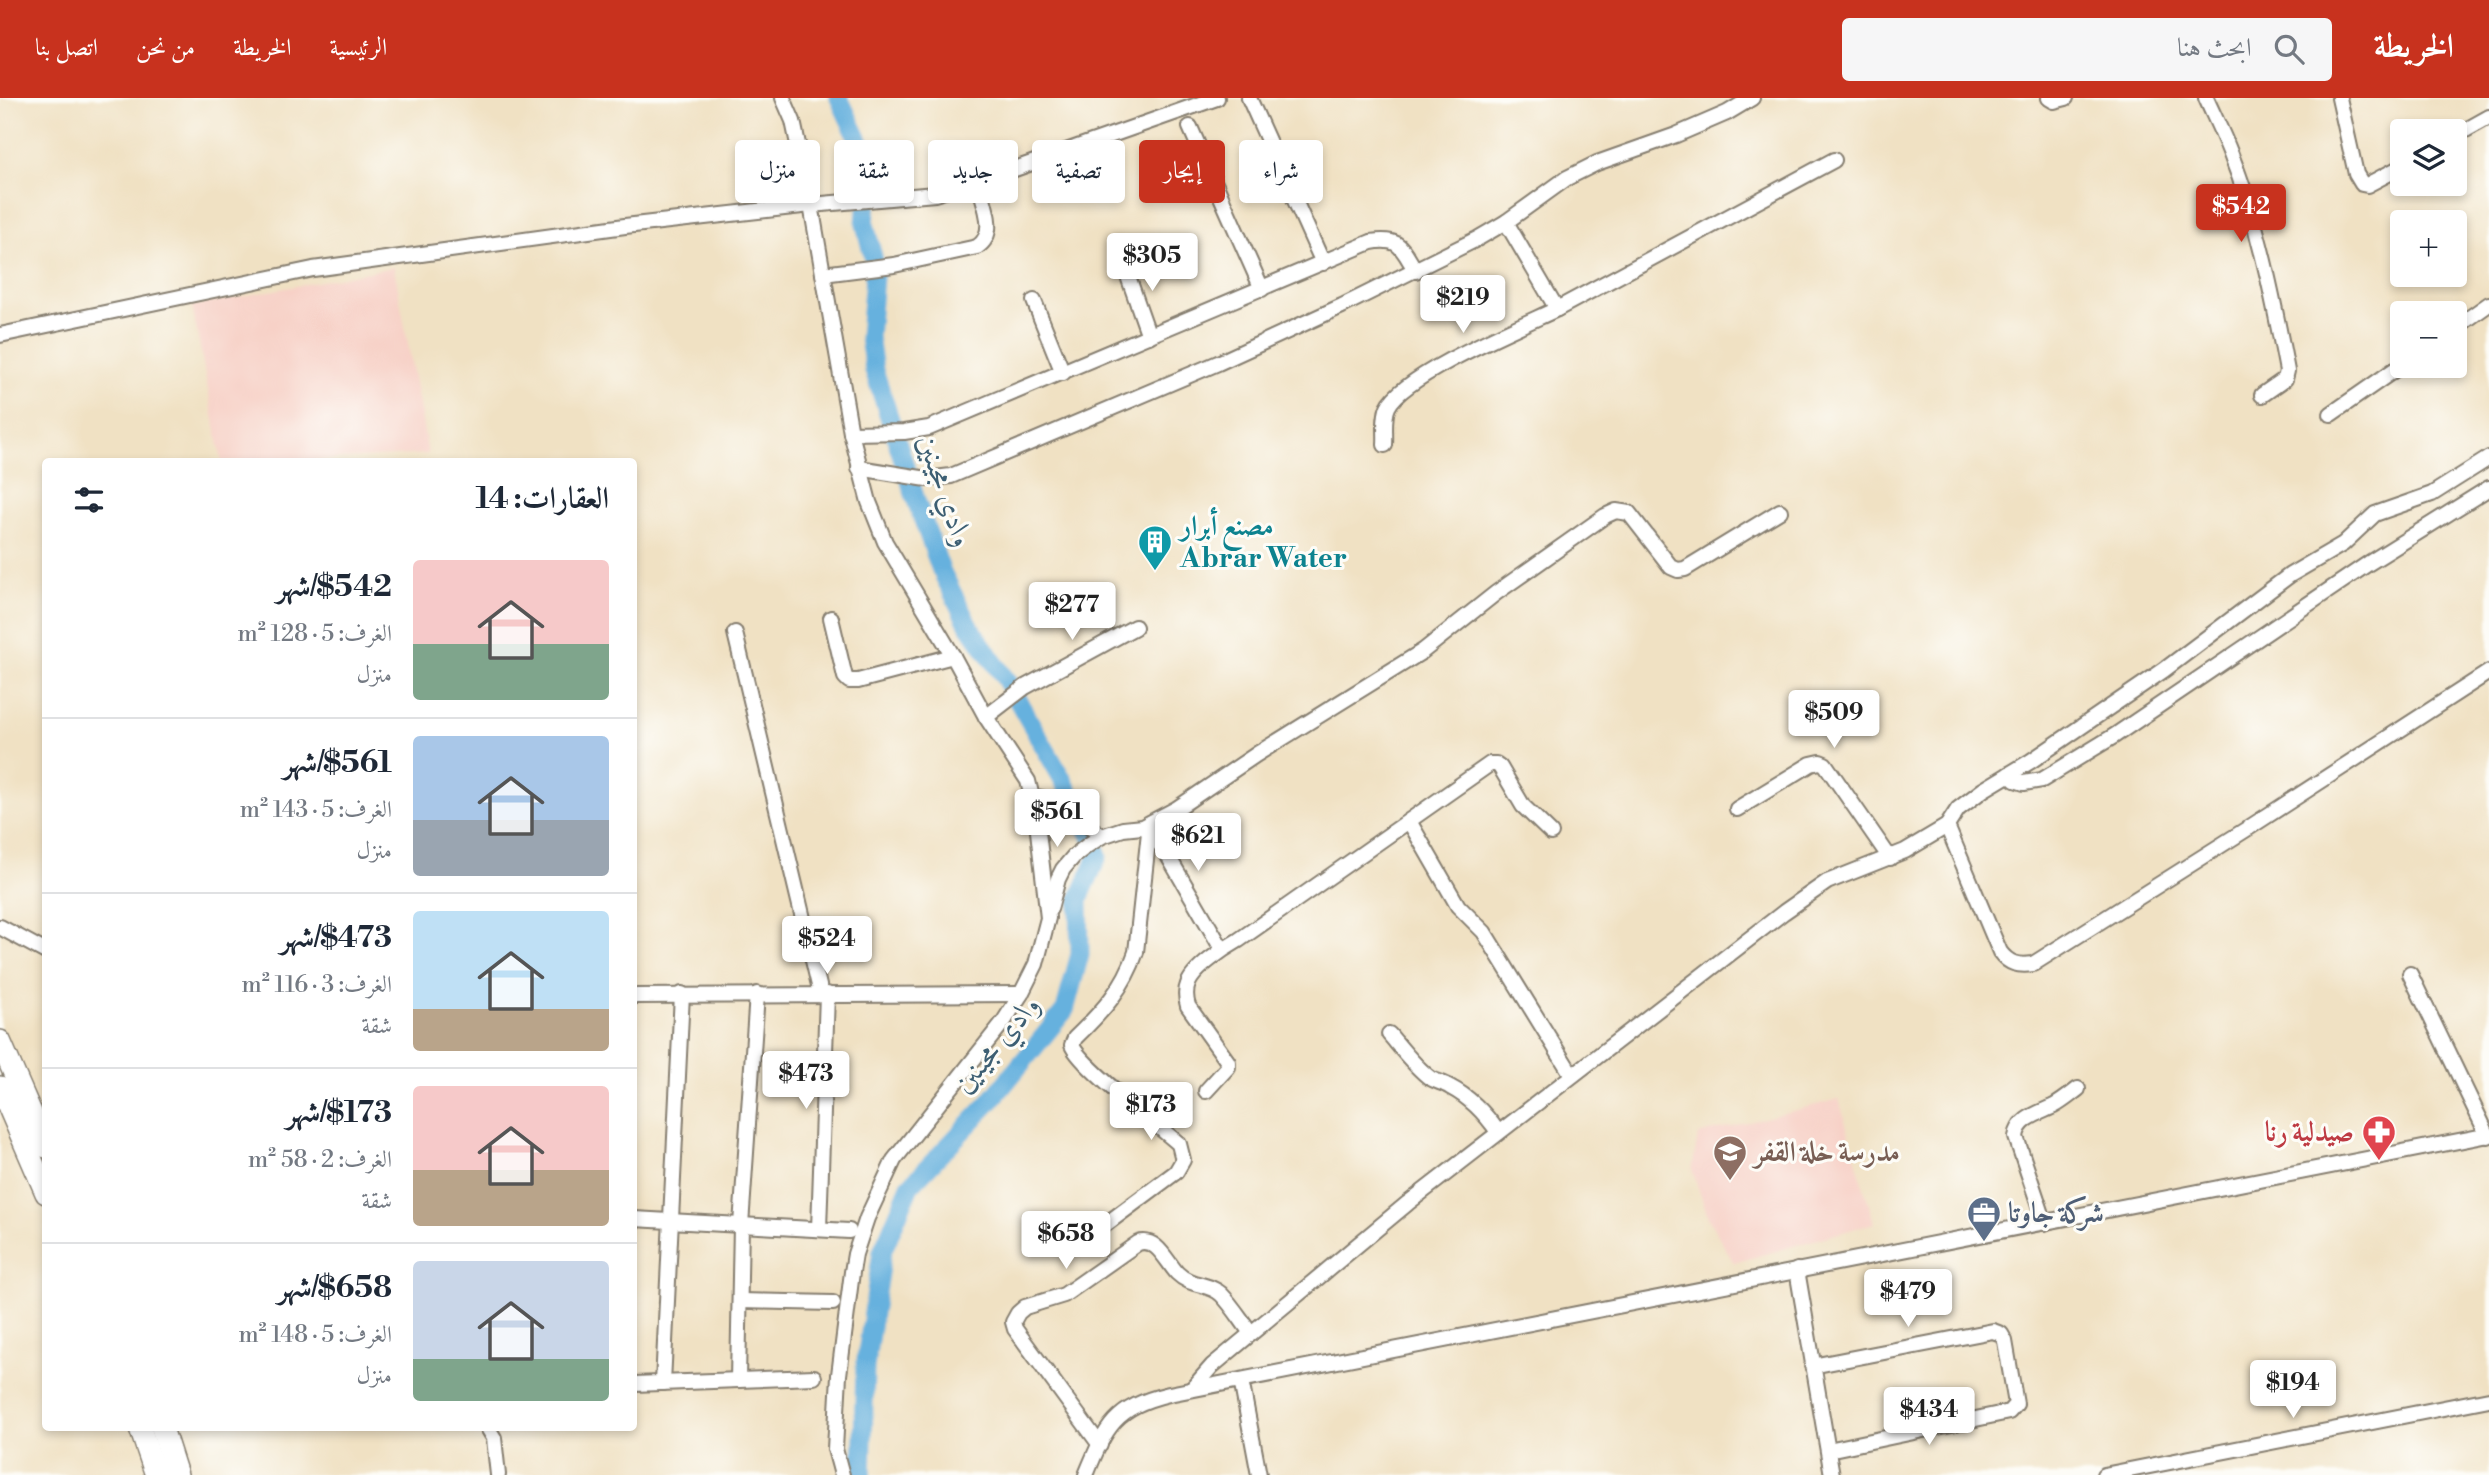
<!DOCTYPE html>
<html lang="ar">
<meta charset="utf-8">
<style>
:root{--surface:#fff;--page:#f6f6f7;--text:#1f2937;--muted:#747a83;--line:#e0e1e3;--accent:#c8321e}
body{margin:0;font-family:"Libre Bodoni",Amiri,serif;background:var(--page);color:var(--text);direction:rtl;height:100vh;display:flex;flex-direction:column;font-size:26px;white-space:nowrap}
*{box-sizing:border-box;margin:0}
p{font-size:23px;color:var(--muted)}
.icon{flex:none;width:38px;height:38px;fill:none;stroke:currentColor;stroke-width:2;stroke-linecap:round;stroke-linejoin:round}
.map{position:relative;flex:1;overflow:hidden;direction:ltr}
.panel{position:absolute;left:42px;top:360px;width:595px;height:973px;display:flex;flex-direction:column;background:var(--surface);border-radius:7px;box-shadow:0 4px 10px #0003;direction:rtl}
.panel>*{flex:none}
.banner{position:absolute;left:658px;top:42px;width:665px;height:63px;direction:rtl;display:flex;gap:14px}
.tools{position:absolute;left:2390px;top:21px;display:grid;gap:14px}
.tools a{display:grid;place-items:center;width:77px;height:77px;border-radius:7px;background:var(--surface);box-shadow:0 4px 10px #0003;font-size:35px}
.price{position:absolute;translate:-50% -60px;padding:0 16px;border-radius:7px;background:#fff;color:#222;font-size:23px;line-height:46px;filter:drop-shadow(0 2px 4px #0008)}
.price::after{content:'';position:absolute;left:50%;top:42px;width:21px;height:16px;margin-left:-10px;background:inherit;clip-path:polygon(0 0,100% 0,50% 100%)}
.price.selected{background:var(--accent);color:#fff}
ul{padding:0;list-style:none}
li{display:flex;align-items:center;gap:21px;height:175px;padding:0 28px}
li+li{border-top:2px solid var(--line)}
li span{display:grid;place-items:center;flex:none;width:196px;height:140px;border-radius:7px;color:#555}
li>.icon{margin-inline-start:auto}
span .icon{width:84px;height:84px;fill:#fffc;stroke-width:1}
li b{font-size:30px}
h2{display:flex;justify-content:space-between;align-items:center;height:84px;padding:0 28px;font-size:30px}
.tag{padding:0 24px;border-radius:7px;background:var(--surface);box-shadow:0 4px 10px #0003;font-size:24px;line-height:63px}
.tag.selected{background:var(--accent);color:#fff}
header{display:flex;align-items:center;gap:42px;box-sizing:border-box;height:98px;padding:0 35px;background:var(--accent);color:#fff}
header strong{font-size:33px}
nav{display:flex;gap:38px;margin-inline-start:auto;font-size:24px}
.search{width:490px;height:63px;background:var(--page);display:flex;align-items:center;gap:18px;box-sizing:border-box;padding:0 24px;border-radius:7px;color:var(--muted);font-size:26px}
.map>svg:first-child{display:block}
.built{fill:#f7d1c7}
.lines{fill:none;stroke-linecap:round;stroke-linejoin:round}
.river{stroke:#66b1de;stroke-width:19}
.minor-casing{stroke:#867e70;stroke-width:18}
.highway-casing{stroke:#867e70;stroke-width:24}
.minor{stroke:#fff;stroke-width:14}
.highway{stroke:#fff;stroke-width:21}
.labels{text-anchor:middle;dominant-baseline:central;stroke-width:6;stroke-linejoin:round;paint-order:stroke}
.culture-label{font-size:28px;font-weight:bold;fill:#0d838f;stroke:#fdfcf7;text-anchor:start}
.health-label{font-size:28px;font-weight:bold;fill:#be3a42;stroke:#fdfcf7;text-anchor:end}
.education-label{font-size:28px;font-weight:bold;fill:#785e54;stroke:#fdfcf7;text-anchor:start}
.service-label{font-size:28px;font-weight:bold;fill:#4e5e75;stroke:#fdfcf7;text-anchor:start}
.water-label{font-size:30px;font-style:italic;fill:#3d5f73;stroke:#fdfcf7}
</style>
<header>
<strong>الخريطة</strong>
<div class="search"><svg class="icon" aria-label="search" viewBox="0 0 24 24"><circle cx="10" cy="10" r="6"/><path d="M15 15l6 6"/></svg>ابحث هنا</div>
<nav><a>الرئيسية</a><a>الخريطة</a><a>من نحن</a><a>اتصل بنا</a></nav>
</header>
<div class="map">
<svg width="2489" height="1377" viewBox="0 0 2489 1377">
<rect width="100%" height="100%" fill="#fdfcf7"/>
<filter id="ink" filterUnits="userSpaceOnUse"><feTurbulence type="fractalNoise" baseFrequency=".0143" numOctaves="2"/><feDisplacementMap in="SourceGraphic" scale="14" xChannelSelector="R" yChannelSelector="G"/><feConvolveMatrix kernelMatrix="1 2 1 2 8 2 1 2 1" color-interpolation-filters="sRGB"/></filter>
<filter id="wash" filterUnits="userSpaceOnUse"><feTurbulence type="fractalNoise" baseFrequency=".00686" numOctaves="4" result="noise"/><feDisplacementMap in="SourceGraphic" scale="28" xChannelSelector="R" yChannelSelector="G"/><feGaussianBlur stdDeviation="1.57" result="paint"/><feColorMatrix in="noise" values="0 0 0 0 0 0 0 0 0 0 0 0 0 0 0 0 0 1.4 0 .05"/><feComposite in="paint" operator="in"/></filter>
<g filter="url(#wash)">
<rect width="100%" height="100%" fill="#f0e1c3"/>
<!-- built -->
<g class="built">
<polygon points="394,169 428,356 290,364 222,364 192,208"/>
<polygon points="1839,1001 1874,1125 1734,1165 1709,1122 1692,1072 1698,1037"/>
</g>
<g class="lines">
<!-- river -->
<polyline class="river" points="839,0 870,66 865,126 875,167 869,239 874,272 917,405 941,472 968,526 1006,582 1063,682 1091,738 1098,758 1079,801 1080,856 1065,912 989,1005 910,1088 882,1154 865,1269 862,1377"/>
</g>
</g>
<g filter="url(#ink)">
<g class="lines">
<!-- minor casing -->
<g class="minor-casing">
<g id="minor">
<polyline points="783,0 793,23 811,107 935,96 992,79 1217,0"/>
<polyline points="1249,0 1323,165"/>
<polyline points="2049,0 2054,3 2066,0"/>
<path d="M 2206,0 C 2214,18 2223,36 2230,54 C 2258,124 2273,199 2287,273 L 2285,281 L 2262,297"/>
<polyline points="2339,0 2356,76 2362,86 2367,87 2403,68"/>
<polyline points="1190,29 1262,191"/>
<polyline points="2455,38 2489,19"/>
<polyline points="1123,164 1149,238"/>
<path d="M 823,176 L 894,167 L 977,149 C 999,135 983,104 978,83"/>
<polyline points="1034,203 1063,275"/>
<polyline points="1557,211 1834,62"/>
<polyline points="2455,230 2489,206"/>
<polyline points="0,237 313,171 625,128 811,107 851,335 869,404 885,444 953,558 986,619 1028,683 1036,716 1048,820 1036,866 1021,896 1004,923 894,1062 867,1120 855,1156 852,1174 839,1277 835,1351 842,1377"/>
<polyline points="2331,316 2403,266"/>
<path d="M 851,335 L 904,334 L 929,330 L 1371,144 C 1401,139 1401,150 1416,173"/>
<path d="M 1385,347 C 1386,335 1383,320 1388,309 C 1403,277 1521,228 1557,211 L 1506,124"/>
<polyline points="859,370 927,381 951,378 1218,265 1342,208 1477,141 1506,124 1567,80 1597,65 1676,37 1727,15 1752,0"/>
<polyline points="831,520 845,579 849,583 858,583 953,558"/>
<polyline points="735,535 821,896"/>
<polyline points="986,619 1025,589 1135,529"/>
<polyline points="2009,676 2015,682 2024,685 2042,682 2114,638 2369,465 2489,390"/>
<polyline points="1032,698 1054,703 1102,738"/>
<polyline points="1737,711 1811,666 1820,664 1825,666 1890,760"/>
<polyline points="1409,723 1458,808 1484,834 1572,977"/>
<path d="M 1947,728 L 2000,854 C 2009,866 2018,868 2033,866 L 2250,729 L 2489,574"/>
<polyline points="1147,732 1164,751 1222,851"/>
<polyline points="1050,811 1058,781 1063,771 1074,758 1088,747 1102,738 1123,731 1142,729 1176,711 1257,656 1423,553 1496,495 1605,418 1616,413 1629,415 1671,469 1678,472 1685,471 1780,413"/>
<polyline points="0,829 46,854"/>
<polyline points="2410,876 2488,1038"/>
<polyline points="634,898 1021,896"/>
<path d="M 1389,936 C 1401,950 1415,969 1430,980 C 1437,984 1444,985 1450,989 C 1471,1000 1485,1015 1498,1034"/>
<path d="M 1206,993 L 1228,969 L 1228,964 L 1188,908 C 1186,901 1185,893 1188,886 C 1194,870 1225,850 1239,842 L 1490,666 L 1496,666 L 1500,669 L 1523,708 L 1551,735"/>
<polyline points="634,1121 849,1133"/>
<path d="M 2045,1125 L 2016,1039 C 2018,1020 2040,1015 2054,1008 C 2063,1003 2070,997 2078,991"/>
<polyline points="819,1131 827,896"/>
<path d="M 1086,1141 L 1176,1074 L 1183,1062 L 1179,1046 C 1159,1028 1079,967 1072,947 L 1075,940 C 1102,914 1124,890 1136,854 L 1149,734"/>
<polyline points="1797,1172 1832,1377"/>
<polyline points="740,1203 833,1205"/>
<polyline points="1812,1268 1993,1233 2001,1236 2005,1243 2016,1306 2009,1314 1828,1352"/>
<polyline points="738,1282 741,1127 757,896"/>
<polyline points="1241,1282 1259,1377"/>
<polyline points="663,1285 682,896"/>
<polyline points="634,1286 814,1279"/>
<polyline points="1192,1291 1212,1268 1408,1105 1784,814 1827,784 1905,753 1947,728 1958,711 1983,692 2031,663 2164,572 2290,477 2343,446 2375,416 2432,396 2489,360"/>
<polyline points="488,1330 494,1340 498,1377"/>
<path d="M 1100,1347 L 1015,1231 L 1013,1224 L 1018,1215 L 1025,1209 L 1064,1197 L 1138,1145 C 1157,1139 1166,1163 1177,1175 C 1191,1189 1209,1185 1221,1196 C 1232,1207 1241,1222 1251,1235"/>
<path d="M 1086,1377 C 1106,1328 1115,1309 1169,1296 L 2489,1037"/>
<polyline points="2104,1377 2489,1301"/>
</g>
</g>
<!-- highway casing -->
<g class="highway-casing">
<g id="highway">
<polyline points="0,943 46,1049"/>
<polyline points="0,989 46,1095"/>
<polyline points="140,1330 156,1377"/>
<polyline points="162,1330 177,1377"/>
</g>
</g>
<!-- minor -->
<use href="#minor" class="minor"/>
<!-- highway -->
<use href="#highway" class="highway"/>
</g>
</g>
<!-- icons -->
<defs>
<g id="building-pin" transform="scale(1.75)"><path d="M0 17L-7.5 6A9.5 9.5 0 1 1 7.5 6Z" fill="#0f9aa8" stroke="#fdfcf7"/><path d="M-4-6H4V6H1V3H-1V6H-4ZM-2.5-4.3h1.7v1.8h-1.7ZM.8-4.3h1.7v1.8H.8ZM-2.5-1h1.7V.8h-1.7ZM.8-1h1.7V.8H.8Z" fill="#fff"/></g>
<g id="pharmacy-pin" transform="scale(1.75)"><path d="M0 17L-7.5 6A9.5 9.5 0 1 1 7.5 6Z" fill="#e0444e" stroke="#fdfcf7"/><path d="M-2-6h4v4h4v4h-4v4h-4v-4h-4v-4h4Z" fill="#fff"/></g>
<g id="school-pin" transform="scale(1.75)"><path d="M0 17L-7.5 6A9.5 9.5 0 1 1 7.5 6Z" fill="#8d6e63" stroke="#fdfcf7"/><path d="M0-5L7-2L0 1L-7-2ZM-4 1L0 2.5L4 1V4Q0 6-4 4Z" fill="#fff"/></g>
<g id="office-pin" transform="scale(1.75)"><path d="M0 17L-7.5 6A9.5 9.5 0 1 1 7.5 6Z" fill="#5c6f8a" stroke="#fdfcf7"/><path d="M-6-3h4V-5.5h4V-3h4V5H-6ZM-1-4.5V-3h2v-1.5ZM-6 0V1H6V0Z" fill="#fff"/></g>
</defs>
<g fill-rule="evenodd">
<use href="#building-pin" x="1155" y="444"/>
<use href="#pharmacy-pin" x="2379" y="1034"/>
<use href="#school-pin" x="1730" y="1054"/>
<use href="#office-pin" x="1984" y="1115"/>
</g>
<g class="labels">
<!-- culture labels -->
<g class="culture-label">
<text x="1180" y="428">مصنع أبرار<tspan x="1180" dy="32">Abrar Water</tspan></text>
</g>
<!-- health labels -->
<g class="health-label">
<text x="2354" y="1034">صيدلية رنا</text>
</g>
<!-- education labels -->
<g class="education-label">
<text x="1754" y="1054">مدرسة خلة القفر</text>
</g>
<!-- service labels -->
<g class="service-label">
<text x="2008" y="1115">شركة جاوتا</text>
</g>
<!-- water labels -->
<g class="water-label">
<text transform="translate(945 393) rotate(71)">وادي مجينين</text>
<text transform="translate(997 946) rotate(-50)">وادي مجينين</text>
</g>
</g>
</svg>
<div class="tools">
<a><svg class="icon" aria-label="layers" viewBox="0 0 24 24"><path d="M12 4l9 5-9 5-9-5zM3 14l9 5 9-5"/></svg></a>
<a>+</a>
<a>−</a>
</div>
<b class="price selected" style="left:2241px;top:146px">$542</b>
<b class="price" style="left:1152px;top:195px">$305</b>
<b class="price" style="left:1463px;top:237px">$219</b>
<b class="price" style="left:1072px;top:544px">$277</b>
<b class="price" style="left:1834px;top:652px">$509</b>
<b class="price" style="left:1057px;top:751px">$561</b>
<b class="price" style="left:1198px;top:775px">$621</b>
<b class="price" style="left:827px;top:878px">$524</b>
<b class="price" style="left:806px;top:1013px">$473</b>
<b class="price" style="left:1151px;top:1044px">$173</b>
<b class="price" style="left:1066px;top:1173px">$658</b>
<b class="price" style="left:1908px;top:1231px">$479</b>
<b class="price" style="left:2293px;top:1322px">$194</b>
<b class="price" style="left:1929px;top:1349px">$434</b>
<div class="banner">
<a class="tag">شراء</a>
<a class="tag selected">إيجار</a>
<a class="tag">تصفية</a>
<a class="tag">جديد</a>
<a class="tag">شقة</a>
<a class="tag">منزل</a>
</div>
<section class="panel">
<h2>العقارات: 14<svg class="icon" aria-label="filters" viewBox="0 0 24 24"><path d="M4 7h16M4 17h16"/><circle cx="9" cy="7" r="2"/><circle cx="15" cy="17" r="2"/></svg></h2>
<ul>
<li><span style="background:linear-gradient(#f6c9c9 60%,#7fa58c 0)"><svg class="icon" aria-label="home" viewBox="0 0 24 24"><path d="M3 11l9-7 9 7M6 9v11h12V9"/></svg></span><div><b>$542/شهر</b><p>الغرف: 5 · 128 m²</p><p>منزل</p></div></li>
<li><span style="background:linear-gradient(#a9c7e8 60%,#9aa5b1 0)"><svg class="icon" aria-label="home" viewBox="0 0 24 24"><path d="M3 11l9-7 9 7M6 9v11h12V9"/></svg></span><div><b>$561/شهر</b><p>الغرف: 5 · 143 m²</p><p>منزل</p></div></li>
<li><span style="background:linear-gradient(#bfe0f5 70%,#b9a48a 0)"><svg class="icon" aria-label="home" viewBox="0 0 24 24"><path d="M3 11l9-7 9 7M6 9v11h12V9"/></svg></span><div><b>$473/شهر</b><p>الغرف: 3 · 116 m²</p><p>شقة</p></div></li>
<li><span style="background:linear-gradient(#f6c9c9 60%,#b9a48a 0)"><svg class="icon" aria-label="home" viewBox="0 0 24 24"><path d="M3 11l9-7 9 7M6 9v11h12V9"/></svg></span><div><b>$173/شهر</b><p>الغرف: 2 · 58 m²</p><p>شقة</p></div></li>
<li><span style="background:linear-gradient(#c9d6e8 70%,#7fa58c 0)"><svg class="icon" aria-label="home" viewBox="0 0 24 24"><path d="M3 11l9-7 9 7M6 9v11h12V9"/></svg></span><div><b>$658/شهر</b><p>الغرف: 5 · 148 m²</p><p>منزل</p></div></li>
</ul>
</section>
</div>
